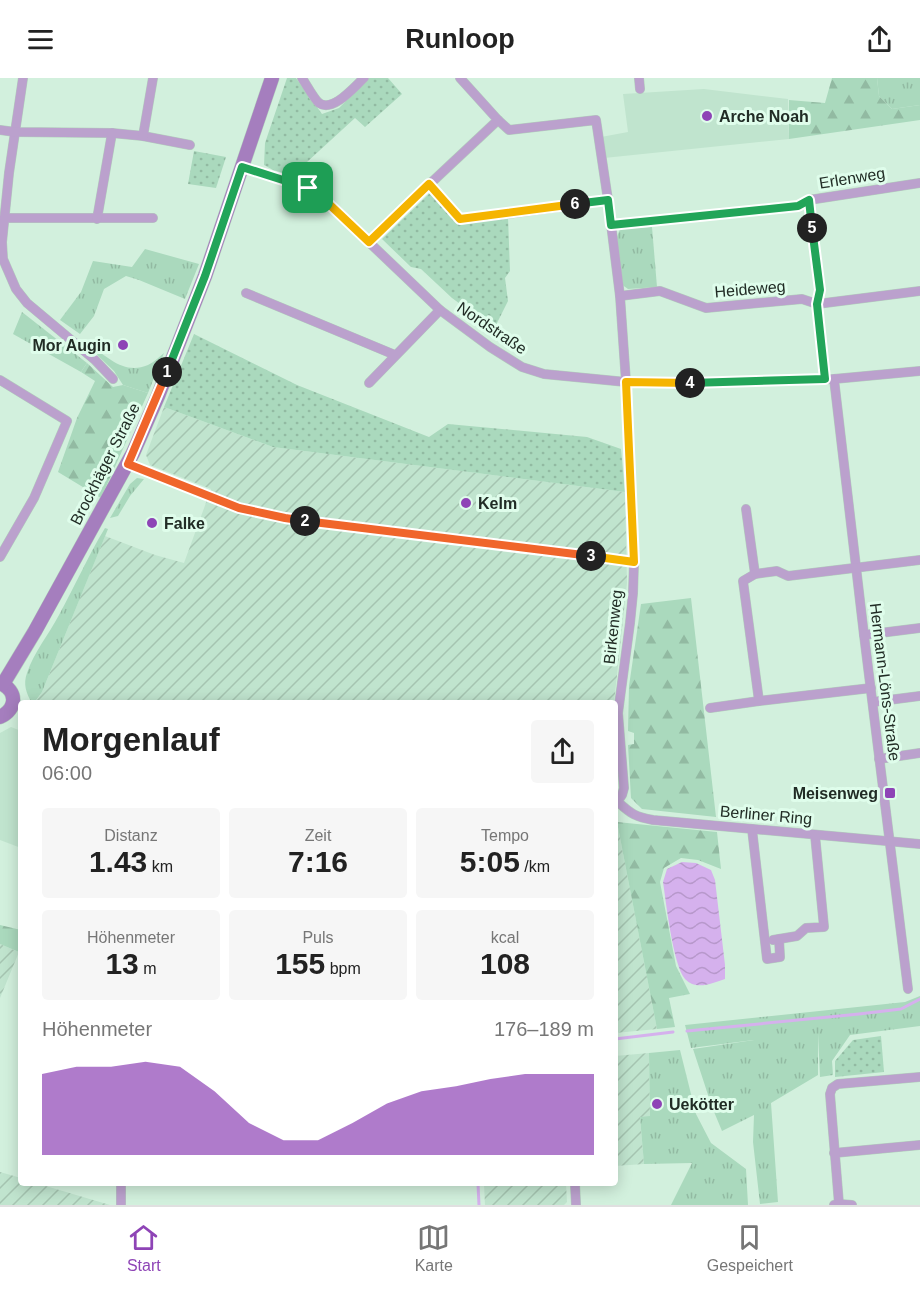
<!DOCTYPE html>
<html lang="de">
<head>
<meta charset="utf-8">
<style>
	body { margin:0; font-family:Helvetica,sans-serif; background:#f6f6f6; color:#222; height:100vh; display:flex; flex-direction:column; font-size:22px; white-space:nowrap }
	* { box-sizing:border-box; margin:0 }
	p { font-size:20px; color:#767676 }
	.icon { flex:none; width:33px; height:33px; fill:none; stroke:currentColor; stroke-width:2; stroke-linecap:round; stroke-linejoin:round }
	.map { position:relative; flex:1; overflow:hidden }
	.drawer { position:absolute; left:18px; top:622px; width:600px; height:486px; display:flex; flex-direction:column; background:#fff; border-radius:6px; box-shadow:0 3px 15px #0003 }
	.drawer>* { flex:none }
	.pin { position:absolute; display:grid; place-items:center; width:51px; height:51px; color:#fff; margin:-26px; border-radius:12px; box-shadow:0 3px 9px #0006 }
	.km { position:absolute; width:30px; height:30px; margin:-15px; border-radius:50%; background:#222; color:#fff; font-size:16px; line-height:30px; text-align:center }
	.round { display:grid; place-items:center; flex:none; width:63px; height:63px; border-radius:6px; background:#f6f6f6 }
	.head { display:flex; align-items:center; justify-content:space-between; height:102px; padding:0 24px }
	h1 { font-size:33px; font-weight:800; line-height:45px }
	.figures { display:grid; grid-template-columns:repeat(3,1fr); gap:9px; height:102px; padding:6px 24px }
	.figures div { display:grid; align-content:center; border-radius:6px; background:#f6f6f6; text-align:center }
	.figures b { font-size:30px; font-weight:800 }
	.figures small { font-size:16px; font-weight:400 }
	.figures p { font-size:16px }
	.chart { height:168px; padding:12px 24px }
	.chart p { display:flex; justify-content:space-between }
	.chart svg { width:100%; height:108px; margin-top:6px; fill:#8e44b6; opacity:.7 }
	header { display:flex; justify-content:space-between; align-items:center; height:78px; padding:0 24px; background:#fff; font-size:27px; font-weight:800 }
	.tabs { display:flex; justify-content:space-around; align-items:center; height:84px; border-top:2px solid #e0e0e0; background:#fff; font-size:16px; color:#767676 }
	.tabs a { display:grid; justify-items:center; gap:3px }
	.tabs .on { color:#8e44b6 }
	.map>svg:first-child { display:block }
	.built { fill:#c0e4ce }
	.industrial { fill:url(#industrial-furrows) }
	.grass { fill:url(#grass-tufts) }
	.forest { fill:url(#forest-firs) }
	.park { fill:url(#park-dots) }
	.water { fill:url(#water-waves) }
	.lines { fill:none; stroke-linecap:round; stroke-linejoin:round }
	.stream { stroke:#d5b1ed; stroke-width:3 }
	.street-casing { stroke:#b2cdbc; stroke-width:10 }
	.secondary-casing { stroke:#b2cdbc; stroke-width:15 }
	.street { stroke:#bba1cd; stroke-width:9 }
	.secondary { stroke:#a57ebe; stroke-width:14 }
	.split-1-casing { stroke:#fff; stroke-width:12 }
	.split-2-casing { stroke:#fff; stroke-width:12 }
	.split-3-casing { stroke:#fff; stroke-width:12 }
	.split-4-casing { stroke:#fff; stroke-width:12 }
	.split-5-casing { stroke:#fff; stroke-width:12 }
	.split-6-casing { stroke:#fff; stroke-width:12 }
	.split-7-casing { stroke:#fff; stroke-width:12 }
	.split-1 { stroke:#22a559; stroke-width:8 }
	.split-2 { stroke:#f0652b; stroke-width:8 }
	.split-3 { stroke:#f0652b; stroke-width:8 }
	.split-4 { stroke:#f5b400; stroke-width:8 }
	.split-5 { stroke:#22a559; stroke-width:8 }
	.split-6 { stroke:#22a559; stroke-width:8 }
	.split-7 { stroke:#f5b400; stroke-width:8 }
	.poi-dot { fill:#8e44b6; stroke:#dffdeb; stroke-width:2 }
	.labels { text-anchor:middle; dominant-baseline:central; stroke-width:6; stroke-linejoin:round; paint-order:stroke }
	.poi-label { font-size:16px; font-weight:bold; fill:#212c25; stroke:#dffdeb; text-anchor:start }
	.street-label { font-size:16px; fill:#212c25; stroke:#dffdeb }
</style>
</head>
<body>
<header><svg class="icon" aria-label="menu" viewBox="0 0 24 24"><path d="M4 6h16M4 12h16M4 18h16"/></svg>Runloop<svg class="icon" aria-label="share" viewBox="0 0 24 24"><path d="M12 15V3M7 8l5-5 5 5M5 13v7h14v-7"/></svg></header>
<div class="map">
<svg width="920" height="1127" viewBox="0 0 920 1127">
	<defs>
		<pattern id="industrial-furrows" width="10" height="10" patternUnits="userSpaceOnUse" patternTransform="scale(1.5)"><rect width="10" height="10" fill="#c0e4ce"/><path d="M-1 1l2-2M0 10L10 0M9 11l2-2" fill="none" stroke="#a5c4b1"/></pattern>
		<pattern id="grass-tufts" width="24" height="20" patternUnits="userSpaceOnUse" patternTransform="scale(1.5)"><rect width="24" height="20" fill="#aad9bd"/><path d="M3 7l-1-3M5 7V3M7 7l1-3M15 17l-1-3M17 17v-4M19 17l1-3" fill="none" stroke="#92baa2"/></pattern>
		<pattern id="forest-firs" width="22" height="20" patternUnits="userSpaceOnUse" patternTransform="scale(1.5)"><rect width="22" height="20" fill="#aad9bd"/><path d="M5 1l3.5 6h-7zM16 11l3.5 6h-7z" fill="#92baa2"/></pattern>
		<pattern id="park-dots" width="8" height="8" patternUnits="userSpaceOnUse" patternTransform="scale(1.5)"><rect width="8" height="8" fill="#aad9bd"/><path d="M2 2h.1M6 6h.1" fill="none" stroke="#92baa2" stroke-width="1.8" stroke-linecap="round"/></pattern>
		<pattern id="water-waves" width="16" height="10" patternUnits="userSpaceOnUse" patternTransform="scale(1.5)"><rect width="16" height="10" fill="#d5b1ed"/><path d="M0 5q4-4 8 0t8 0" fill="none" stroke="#b798cb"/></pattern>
	</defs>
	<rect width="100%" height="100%" fill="#d2f0dd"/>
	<g class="built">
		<path d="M704,11L788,21L789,61L604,80L601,59L628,54L623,16Z"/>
		<path d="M11,649L21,653V770L0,762V655Z"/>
	</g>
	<g class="industrial">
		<path d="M164,329L273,369L625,414L627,505L614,625L34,626L42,614L105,458L155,477L184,485L211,411L150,387L146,377Z"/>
		<path d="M615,744H617L657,951L615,955Z"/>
		<path d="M0,866L19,874L0,920Z"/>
		<path d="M649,975L650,1039H640L644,1086L615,1088V978Z"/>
		<path d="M0,1094L21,1100V1106H39L110,1127H0Z"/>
		<path d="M484,1106H566L567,1124L564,1127H485Z"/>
	</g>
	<g class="grass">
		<path d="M877,0H920V27L892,31L879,18Z"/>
		<path d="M652,149L657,209L628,211L621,206L617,159L620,151Z"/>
		<path d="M145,171L199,186L185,221L139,202L126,198L104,211L94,238L80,256L60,242L81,214L93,183L132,189Z"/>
		<path d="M22,234L87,285L81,294L13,256Z"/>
		<path d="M91,267C108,280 125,297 148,287C154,284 159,279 164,275L148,315L123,307L114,293L91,271Z"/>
		<path d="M137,400L144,401L130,418L118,438L110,440L130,406Z"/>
		<path d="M105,450L108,451L42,614L34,625H32C26,615 23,606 27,595C34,574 49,556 59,537C75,508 88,478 105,450Z"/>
		<path d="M920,918V948L850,957L832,983L833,997L820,999L818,955V997L771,1025L778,1124L760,1126L753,1064L754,1037L722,1053L712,1029L693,971L754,962L691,970L685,947L905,924Z"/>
		<path d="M680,972L696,1036L711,1065L746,1091L748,1127H671L692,1085L644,1086L640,1039L650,1038L649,975Z"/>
	</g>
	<g class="forest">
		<path d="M832,0H877L879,18L892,31L920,27V42L789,61V22L825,25Z"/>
		<path d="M87,285L113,309L123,307L148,315L101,420L58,394L77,340L95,303L81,294Z"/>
		<path d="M691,520L716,739L642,731L631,720L628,667L634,666V655L628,653L629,608L641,526Z"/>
		<path d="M617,744L717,754L721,791L698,782L681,780L664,790L660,804L676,888L690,916L669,920L675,949L657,951Z"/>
		<path d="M0,847L21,852V869L19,874L0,866Z"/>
	</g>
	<g class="park">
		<path d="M287,0H296L322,36L339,30L369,0H388L402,16L365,49L355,40L307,84L304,101L273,92L264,87L265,65Z"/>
		<path d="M194,73L226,79L216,110L188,106Z"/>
		<path d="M430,115L460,147L508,139L510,193L505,200L508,223L494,251L452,220L421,191L411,189L382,161Z"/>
		<path d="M194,256L297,307L429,359L448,346L587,359L621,371L625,414L273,369L164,329Z"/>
		<path d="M881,958L884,994L835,999V983L853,962Z"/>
	</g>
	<path class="water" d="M682,784L696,785L711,792L715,802L725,887V901C713,905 696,913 685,901C673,887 666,824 663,804L667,791Z"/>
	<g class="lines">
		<g class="stream">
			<path d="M687,953L859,936L901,931L920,921"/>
			<path d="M615,961L673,954"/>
			<path d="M478,1106L479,1127"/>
		</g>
		<g class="street-casing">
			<g id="street">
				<path d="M23,0L9,95L2,164L3,181L16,211L27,225L95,282L113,301"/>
				<path d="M302,0C306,6 314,21 319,25C333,35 355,8 364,0"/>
				<path d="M460,0L498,42L509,52L596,42L608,122L620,218L626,304L634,484L633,515L630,545L618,635L624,710L622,717L615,727"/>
				<path d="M639,0L640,11"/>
				<path d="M0,52L15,54L112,55L143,58L190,67"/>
				<path d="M143,58L153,0"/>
				<path d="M242,89L308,110L330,127L440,232L490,269L522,289L544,296L626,304L696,305L834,301L920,293"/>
				<path d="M429,106L460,141L507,136L608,122"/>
				<path d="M809,122L820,212L817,226L825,301"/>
				<path d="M5,140H153"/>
				<path d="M97,141L112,55"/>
				<path d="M611,147L798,128L809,122L920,105"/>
				<path d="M368,164L498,42"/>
				<path d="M246,215L395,277"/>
				<path d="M620,218L660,213L706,230L802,221L817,226L920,213"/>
				<path d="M834,301L864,557L908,911"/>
				<path d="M0,302L67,343L34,420L0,479"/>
				<path d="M369,305L440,232"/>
				<path d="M128,386L239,430L285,440L634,484"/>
				<path d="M746,431L755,496"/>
				<path d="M864,557L920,550"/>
				<path d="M759,623L743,503L755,496L777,493L788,498L920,482"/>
				<path d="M873,624L920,618"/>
				<path d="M710,630L759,623L871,610"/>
				<path d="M879,681L920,675"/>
				<path d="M618,724C631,736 636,739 653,742L920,766"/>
				<path d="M752,751L767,881L780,879L779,861"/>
				<path d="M773,862L797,858L806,850L824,849L815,757"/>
				<path d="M834,1075L920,1067"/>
				<path d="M575,1106L576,1127"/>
				<path d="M839,1126L830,1016L832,1010L838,1006L920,999"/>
				<path d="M121,1127V1106"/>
				<path d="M834,1127L839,1126L852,1127"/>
			</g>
		</g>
		<g class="secondary-casing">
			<g id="secondary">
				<path d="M0,605C18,613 17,631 0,639"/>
				<path d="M3,606L35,553L133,375L158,318L205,198L272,0"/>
			</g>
		</g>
		<use href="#street" class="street"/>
		<use href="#secondary" class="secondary"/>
	</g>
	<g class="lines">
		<g class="split-1-casing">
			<path id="split-1" d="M167,294L205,198L242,89L308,110"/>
		</g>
		<g class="split-2-casing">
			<path id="split-2" d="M167,294L128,386L239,430L285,440L305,443"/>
		</g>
		<g class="split-3-casing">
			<path id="split-3" d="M305,443L591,478"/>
		</g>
		<g class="split-4-casing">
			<path id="split-4" d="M591,478L634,484L626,304L690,305"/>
		</g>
		<g class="split-5-casing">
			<path id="split-5" d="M690,305L825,301L817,226L820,212L812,150"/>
		</g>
		<g class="split-6-casing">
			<path id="split-6" d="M575,126L608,122L611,147L798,128L809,122L812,150"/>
		</g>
		<g class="split-7-casing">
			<path id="split-7" d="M308,110L330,127L369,164L429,106L460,141L575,126"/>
		</g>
		<use href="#split-1" class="split-1"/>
		<use href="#split-2" class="split-2"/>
		<use href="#split-3" class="split-3"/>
		<use href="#split-4" class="split-4"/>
		<use href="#split-5" class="split-5"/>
		<use href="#split-6" class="split-6"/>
		<use href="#split-7" class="split-7"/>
	</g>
	<g class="poi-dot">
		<circle cx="707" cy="38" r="6"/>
		<circle cx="123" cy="267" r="6"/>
		<circle cx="466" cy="425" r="6"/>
		<circle cx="152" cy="445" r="6"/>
		<rect x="884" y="709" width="12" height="12" rx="3"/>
		<circle cx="657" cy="1026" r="6"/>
	</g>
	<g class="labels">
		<g class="poi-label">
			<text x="719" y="38">Arche Noah</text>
			<text x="111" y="267" text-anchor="end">Mor Augin</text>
			<text x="478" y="425">Kelm</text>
			<text x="164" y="445">Falke</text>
			<text x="878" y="715" text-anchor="end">Meisenweg</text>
			<text x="669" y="1026">Uekötter</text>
		</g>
		<g class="street-label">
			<text transform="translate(852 100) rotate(-9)">Erlenweg</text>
			<text transform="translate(750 211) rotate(-5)">Heideweg</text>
			<text transform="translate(492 250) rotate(34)">Nordstraße</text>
			<text transform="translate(105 386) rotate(-63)">Brockhäger Straße</text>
			<text transform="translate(613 549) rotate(-84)">Birkenweg</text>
			<text transform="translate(885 604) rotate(83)">Hermann-Löns-Straße</text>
			<text transform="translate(766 737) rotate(5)">Berliner Ring</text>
		</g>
	</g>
</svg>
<div class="pin" style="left:308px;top:110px;background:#1e9e55"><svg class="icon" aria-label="arrive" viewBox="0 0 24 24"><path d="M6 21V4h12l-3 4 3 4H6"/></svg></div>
<b class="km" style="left:167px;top:294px">1</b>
<b class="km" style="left:305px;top:443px">2</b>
<b class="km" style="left:591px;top:478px">3</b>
<b class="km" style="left:690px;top:305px">4</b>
<b class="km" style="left:812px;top:150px">5</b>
<b class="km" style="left:575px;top:126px">6</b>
<section class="drawer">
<div class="head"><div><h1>Morgenlauf</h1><p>06:00</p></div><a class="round"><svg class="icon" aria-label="share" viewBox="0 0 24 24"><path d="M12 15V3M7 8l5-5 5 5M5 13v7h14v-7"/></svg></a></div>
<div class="figures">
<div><p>Distanz</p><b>1.43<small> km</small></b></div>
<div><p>Zeit</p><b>7:16</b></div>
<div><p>Tempo</p><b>5:05<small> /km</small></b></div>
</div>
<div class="figures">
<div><p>Höhenmeter</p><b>13<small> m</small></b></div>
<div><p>Puls</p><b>155<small> bpm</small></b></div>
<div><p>kcal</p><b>108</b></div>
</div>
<div class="chart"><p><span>Höhenmeter</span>176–189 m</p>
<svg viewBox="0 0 160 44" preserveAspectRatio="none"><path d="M0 44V11L10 8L20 8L30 6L40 8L50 18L60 31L70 38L80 38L90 31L100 23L110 18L120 16L130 13L140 11L150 11L160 11V44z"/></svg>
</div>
</section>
</div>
<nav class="tabs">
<a class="on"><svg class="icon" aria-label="home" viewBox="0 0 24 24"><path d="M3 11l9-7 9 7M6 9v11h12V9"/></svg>Start</a>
<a><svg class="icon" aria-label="map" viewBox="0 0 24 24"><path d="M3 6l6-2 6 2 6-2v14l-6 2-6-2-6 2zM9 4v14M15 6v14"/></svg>Karte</a>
<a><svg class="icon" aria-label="saved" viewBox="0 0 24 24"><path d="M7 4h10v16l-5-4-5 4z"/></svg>Gespeichert</a>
</nav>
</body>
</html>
